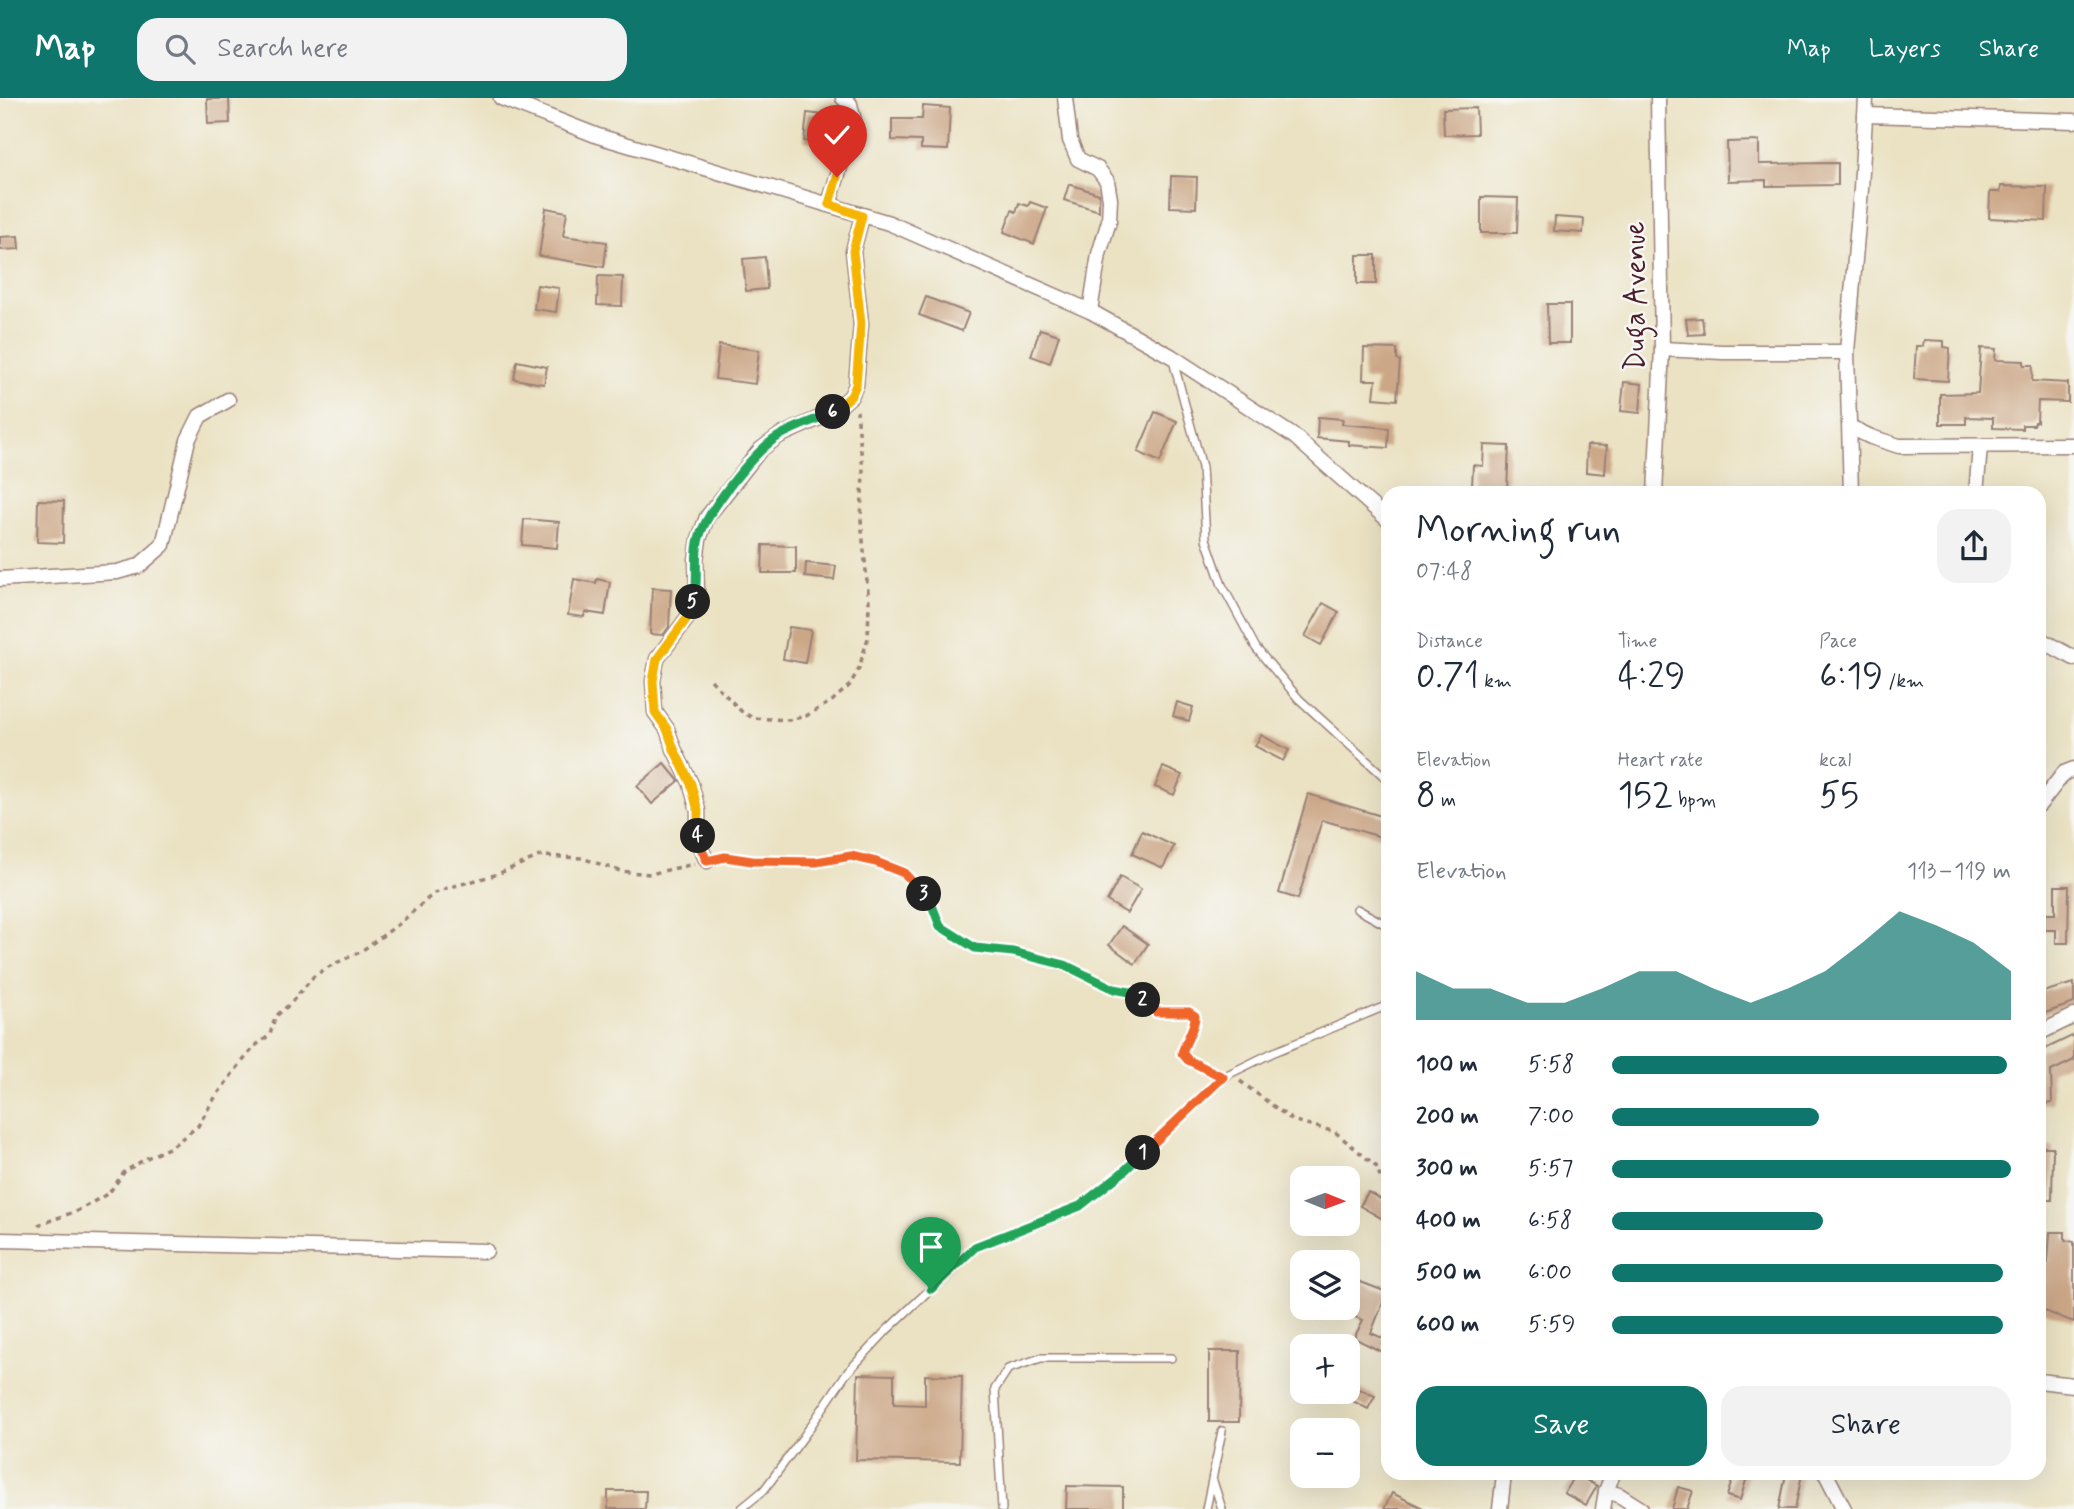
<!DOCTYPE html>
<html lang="en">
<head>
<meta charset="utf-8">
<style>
	body { margin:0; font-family:Mynerve,sans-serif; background:#f2f2f3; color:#1f2937; height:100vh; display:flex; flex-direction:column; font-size:26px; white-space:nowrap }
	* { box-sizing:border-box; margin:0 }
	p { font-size:23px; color:#747a83 }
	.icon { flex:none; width:38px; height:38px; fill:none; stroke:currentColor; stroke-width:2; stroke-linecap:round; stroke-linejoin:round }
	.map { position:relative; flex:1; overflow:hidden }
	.side { position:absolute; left:1381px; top:388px; width:665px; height:994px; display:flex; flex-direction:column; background:#fff; border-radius:21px; box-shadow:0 7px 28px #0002 }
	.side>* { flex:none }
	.needle { width:46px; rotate:91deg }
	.buttons { position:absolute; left:1290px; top:1068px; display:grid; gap:14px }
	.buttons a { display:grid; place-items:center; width:70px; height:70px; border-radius:14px; background:#fff; box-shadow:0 7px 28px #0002; font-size:35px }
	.pin { position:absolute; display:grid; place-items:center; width:60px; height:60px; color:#fff; margin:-72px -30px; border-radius:50% 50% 50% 0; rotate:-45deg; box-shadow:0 0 7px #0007 }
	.pin .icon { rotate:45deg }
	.km { position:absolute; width:35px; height:35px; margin:-18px; border-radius:50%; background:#222; color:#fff; font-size:19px; line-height:35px; text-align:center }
	.round { display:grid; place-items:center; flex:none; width:74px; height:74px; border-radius:21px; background:#f2f2f3 }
	.headline { display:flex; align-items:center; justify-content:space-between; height:119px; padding:0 35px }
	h1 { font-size:38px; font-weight:600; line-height:52px }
	.metrics { display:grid; grid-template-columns:repeat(3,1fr); gap:10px; height:119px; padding:7px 35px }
	.metrics div { display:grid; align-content:center }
	.metrics b { font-size:35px; font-weight:600 }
	.metrics small { font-size:19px; font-weight:400 }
	.metrics p { font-size:19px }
	.chart { height:196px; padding:14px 35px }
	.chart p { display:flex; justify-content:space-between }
	.chart svg { width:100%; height:126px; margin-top:7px; fill:#0f766e; opacity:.7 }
	.action { display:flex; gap:14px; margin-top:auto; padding:14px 35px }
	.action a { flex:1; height:80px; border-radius:21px; background:#0f766e; color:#fff; font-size:28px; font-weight:600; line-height:80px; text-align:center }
	.action a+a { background:#f2f2f3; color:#1f2937 }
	ul { padding:0 35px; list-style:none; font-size:23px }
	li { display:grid; grid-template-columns:112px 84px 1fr; align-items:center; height:52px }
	li i { height:18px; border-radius:9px; background:#0f766e }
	header { display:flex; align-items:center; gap:42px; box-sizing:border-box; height:98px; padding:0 35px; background:#0f766e; color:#fff }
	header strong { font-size:33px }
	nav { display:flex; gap:38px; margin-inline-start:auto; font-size:24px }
	.search { width:490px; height:63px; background:#f2f2f3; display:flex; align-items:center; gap:18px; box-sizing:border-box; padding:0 24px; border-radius:21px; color:#747a83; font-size:26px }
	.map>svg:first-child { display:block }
	.building { fill:#cca787 }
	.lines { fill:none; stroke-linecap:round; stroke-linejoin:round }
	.lane-casing { stroke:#9a8077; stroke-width:10 }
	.street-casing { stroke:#9a8077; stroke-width:17 }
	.path { stroke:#9a8077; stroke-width:3.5; stroke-dasharray:5 5; stroke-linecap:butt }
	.lane { stroke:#fff; stroke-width:7 }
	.street { stroke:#fff; stroke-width:14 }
	.split-1-casing { stroke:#fff; stroke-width:14 }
	.split-2-casing { stroke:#fff; stroke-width:14 }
	.split-3-casing { stroke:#fff; stroke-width:14 }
	.split-4-casing { stroke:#fff; stroke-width:14 }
	.split-5-casing { stroke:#fff; stroke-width:14 }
	.split-6-casing { stroke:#fff; stroke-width:14 }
	.split-7-casing { stroke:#fff; stroke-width:14 }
	.split-1 { stroke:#22a559; stroke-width:9 }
	.split-2 { stroke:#f0652b; stroke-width:9 }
	.split-3 { stroke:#22a559; stroke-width:9 }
	.split-4 { stroke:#f0652b; stroke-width:9 }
	.split-5 { stroke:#f5b400; stroke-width:9 }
	.split-6 { stroke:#22a559; stroke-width:9 }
	.split-7 { stroke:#f5b400; stroke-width:9 }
	.labels { text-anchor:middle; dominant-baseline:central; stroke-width:5; stroke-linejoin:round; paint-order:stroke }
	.street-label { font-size:28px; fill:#4a1f2b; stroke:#f6f6f2 }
</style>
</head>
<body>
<header>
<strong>Map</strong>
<div class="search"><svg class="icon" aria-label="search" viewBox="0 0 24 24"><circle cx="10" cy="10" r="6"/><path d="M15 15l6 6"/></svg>Search here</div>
<nav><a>Map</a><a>Layers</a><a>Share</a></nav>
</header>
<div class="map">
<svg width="2074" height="1411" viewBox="0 0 2074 1411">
	<rect width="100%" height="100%" fill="#f6f6f2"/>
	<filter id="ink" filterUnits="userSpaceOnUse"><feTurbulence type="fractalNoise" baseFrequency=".0143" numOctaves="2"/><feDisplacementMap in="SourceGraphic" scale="14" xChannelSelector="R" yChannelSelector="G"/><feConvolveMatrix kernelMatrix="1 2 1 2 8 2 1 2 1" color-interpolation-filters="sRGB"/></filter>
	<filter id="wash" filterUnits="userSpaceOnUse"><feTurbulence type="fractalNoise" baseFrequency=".00686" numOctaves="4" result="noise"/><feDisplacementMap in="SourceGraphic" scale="28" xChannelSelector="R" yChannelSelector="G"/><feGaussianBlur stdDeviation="1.57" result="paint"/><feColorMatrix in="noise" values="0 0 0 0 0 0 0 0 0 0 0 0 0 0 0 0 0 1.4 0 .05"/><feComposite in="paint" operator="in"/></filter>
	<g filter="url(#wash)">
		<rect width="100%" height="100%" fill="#ebe2c3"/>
		<g id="blocks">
			<g class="building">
				<path d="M207,1H229L230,25L208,26Z"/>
				<path d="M923,8L950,10L948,52L921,51V43L892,42V21H922Z"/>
				<path d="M1476,10L1477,36L1444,37L1443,11Z"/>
				<path d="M807,15L843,19L837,46L804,43Z"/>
				<path d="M1759,43V66L1838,65V87L1766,88V82L1728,83L1727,44Z"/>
				<path d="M1171,78L1197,79L1196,110L1170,109Z"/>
				<path d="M1069,86L1099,96V113L1064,102Z"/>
				<path d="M2001,88L2047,89L2046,123L1989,120L1990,94H2000Z"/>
				<path d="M1481,99L1518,100L1517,135H1481Z"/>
				<path d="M1030,104L1047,110L1034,146L1004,134L1012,112L1016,114L1019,105L1028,108Z"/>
				<path d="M546,110L567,114L563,138L607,144L604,169L539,158Z"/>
				<path d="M1555,119L1584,121L1583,135L1554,133Z"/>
				<path d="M18,138L19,151L0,152V139Z"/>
				<rect x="1357" y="157" width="19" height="29"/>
				<path d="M765,159L767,191L746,193L743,161Z"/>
				<path d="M598,178L623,179L622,208L597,207Z"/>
				<path d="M537,187L559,190L556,214L534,211Z"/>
				<path d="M926,199L969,215L962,233L919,217Z"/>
				<path d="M1547,206H1570V245H1548Z"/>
				<path d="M1702,220L1704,236L1688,237L1686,221Z"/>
				<path d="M1040,231L1059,237L1050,265L1031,258Z"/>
				<path d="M1924,242L1944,243V249L1950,250L1948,283L1914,281L1916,248H1923Z"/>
				<path d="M719,247L759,252L755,286L715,281Z"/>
				<path d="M1364,250L1397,251V262L1400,263L1397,302L1374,300L1376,282H1363Z"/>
				<path d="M1981,250L1996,251L1995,262L2024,263V267H2033L2032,283L2068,285V304L2038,303L2037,324H2035L2034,327H2022V331L1993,330V320L1966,319V326H1940V296L1978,295Z"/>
				<path d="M517,263L547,269L544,286L514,281Z"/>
				<path d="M1624,284L1642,286L1640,315L1621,313Z"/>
				<path d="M1155,314L1177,323L1160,364L1138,354Z"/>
				<path d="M1318,319L1343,321L1342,326L1389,330L1388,350L1349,347V343L1317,340Z"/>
				<path d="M1484,347L1509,348L1507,391L1472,389L1473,367L1483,368Z"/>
				<path d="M1587,347L1607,348L1605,376L1586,374Z"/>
				<path d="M38,402L64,403L63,445L37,444Z"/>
				<path d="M524,421L559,424L557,450L522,447Z"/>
				<path d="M763,447L796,448V475H762Z"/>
				<path d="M806,465L836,468L834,482L805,479Z"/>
				<path d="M574,481L596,485L597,481L610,484L605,517L585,514L584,519L568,517Z"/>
				<path d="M652,490L671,491L669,529L663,537L650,536Z"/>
				<path d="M1323,505L1339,514L1321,547L1305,538Z"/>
				<path d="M789,529L811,532L805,565L783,561Z"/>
				<path d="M1177,604L1193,609L1189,623L1173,618Z"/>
				<path d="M1261,637L1289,652L1283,663L1255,648Z"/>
				<path d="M664,665L679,683L652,706L637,688Z"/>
				<path d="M1163,669L1182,677L1174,697L1155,689Z"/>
				<path d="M1308,696L1388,720V741L1322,722L1298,801L1279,795Z"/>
				<path d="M1142,733L1174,748L1163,770L1132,756Z"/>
				<path d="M1120,779L1141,791L1127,815L1107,803Z"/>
				<path d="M2055,788H2069L2068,845H2056V832H2039V816H2055Z"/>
				<path d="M1122,828L1148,846L1135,866L1109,847Z"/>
				<path d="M2074,885V905L2039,917V895Z"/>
				<path d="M2074,937V962L2051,973L2052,1005L2039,1006V952L2045,951Z"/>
				<path d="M2039,1049H2053L2052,1102H2039Z"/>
				<path d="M1368,1094L1388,1105V1124L1360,1108Z"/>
				<path d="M2050,1134H2065V1142L2074,1144V1224L2039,1211V1160L2048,1165Z"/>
				<path d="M1358,1183L1387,1194L1371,1235L1387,1242L1382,1254L1354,1240L1363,1222L1345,1215Z"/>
				<path d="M1209,1253H1240L1239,1324H1209Z"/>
				<path d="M858,1276L894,1277V1306L925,1307V1277L962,1278L960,1364L856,1362Z"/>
				<path d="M1357,1290L1375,1298L1368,1311L1351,1302Z"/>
				<path d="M1575,1376L1597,1388L1586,1407L1564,1395Z"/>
				<path d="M1734,1376H1748L1740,1402L1727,1398Z"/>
				<path d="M1786,1376H1802L1795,1411H1779Z"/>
				<path d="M1067,1388L1123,1389V1411H1066Z"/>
				<path d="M1678,1389L1693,1393L1687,1411H1672Z"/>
				<path d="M608,1393H646L645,1411H608Z"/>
				<path d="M1392,1395L1425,1411H1384Z"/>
			</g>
		</g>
	</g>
	<g filter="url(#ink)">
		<use href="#blocks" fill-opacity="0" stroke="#9a8077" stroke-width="2"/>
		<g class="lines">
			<g class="lane-casing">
				<g id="lane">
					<path d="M1172,259L1202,369L1206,441L1222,487L1256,550L1299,601L1388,682"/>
					<path d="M1357,811L1388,828"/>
					<path d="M1213,1383L1222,1411"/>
					<path d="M741,1411L764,1392L804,1338L846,1276L887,1232L975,1149L1080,1108L1123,1075L1223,979L1272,955L1388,907"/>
					<path d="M1002,1411L995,1291L1008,1271L1041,1260H1171"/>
					<path d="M1206,1411L1222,1333"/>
				</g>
			</g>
			<g class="street-casing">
				<g id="street">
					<path d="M501,0L598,38L889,125L1090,213L1171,258L1295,339L1388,422"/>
					<path d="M1065,0L1070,42L1078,61L1098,71L1107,83L1110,101L1109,123L1099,156L1090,213"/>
					<path d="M1865,17L2074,23"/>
					<path d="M829,106L854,23L850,6L843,0"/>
					<path d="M1662,251L1722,254H1847"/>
					<path d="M1850,329L1871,339L1899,348L2074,347"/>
					<path d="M1655,396L1662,251L1658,0"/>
					<path d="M1851,396L1847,254L1861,91L1866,0"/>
					<path d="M1976,396L1980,349"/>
					<path d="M0,481L117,474L139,468L163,447L188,342L200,318L228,302"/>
					<path d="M2039,541L2074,560"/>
					<path d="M2039,707L2064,675L2074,671"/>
					<path d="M707,763L698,744V713L691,686L674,651L667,631L655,614L653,583L657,561L688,519L697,492L696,462L699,441L707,419L760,352L779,338L833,314L851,298L856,287L861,226L853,153L862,118"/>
					<path d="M2039,935L2074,918"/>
					<path d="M0,1142L486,1153"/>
					<path d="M2039,1283L2074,1287"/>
					<path d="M1826,1376L1844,1411"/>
					<path d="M1606,1393L1619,1397L1641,1411"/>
					<path d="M1500,1411L1504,1376"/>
					<path d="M1603,1411L1606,1393L1613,1376"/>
				</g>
			</g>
			<g class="path">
				<path d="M711,582L741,613L753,620L789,622L806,618L832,603L850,587L859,570L868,540L869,504L861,422L863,373L857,313"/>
				<path d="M722,760L752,763L816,764L851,758L876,764L904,775L930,802L940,828L974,850L1013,854L1065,867L1114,891L1130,894L1145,903L1156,914H1189L1195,918C1196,928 1185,943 1182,955L1188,962L1213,974"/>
				<path d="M1240,983L1292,1022L1335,1034L1376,1068L1388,1097"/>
				<path d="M38,1127L77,1113L109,1095L125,1073L149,1059L171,1049L198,1028L212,1004L233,975L255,948L270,937L275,919L290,906L314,878L332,867L360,854L399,826L433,796L447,790L495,777L540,758L582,760L620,773L650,776L694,766"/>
			</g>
			<use href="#lane" class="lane"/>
			<use href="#street" class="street"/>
		</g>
	</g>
	<g class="lines" filter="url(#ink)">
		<g class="split-1-casing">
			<path id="split-1" d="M931,1191L975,1149L1080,1108L1123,1074L1143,1055"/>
		</g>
		<g class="split-2-casing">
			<path id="split-2" d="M1143,902L1156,914H1189L1195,918C1196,928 1185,944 1182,955L1188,962L1223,979L1143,1055"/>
		</g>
		<g class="split-3-casing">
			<path id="split-3" d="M924,796L930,802L940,828L975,850L1013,854L1065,867L1114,891L1130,894L1143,902"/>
		</g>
		<g class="split-4-casing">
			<path id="split-4" d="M698,738V744L707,763L725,759L752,763L816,764L851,758L876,764L904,775L924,796"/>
		</g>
		<g class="split-5-casing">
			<path id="split-5" d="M693,504L688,519L657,561L653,583L655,614L667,631L674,651L691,686L698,713V738"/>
		</g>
		<g class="split-6-casing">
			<path id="split-6" d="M693,504C700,483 693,461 699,440C707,413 754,353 779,338C796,328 816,322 833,314"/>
		</g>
		<g class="split-7-casing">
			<path id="split-7" d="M833,314L851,298L856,287L861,226L853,153L862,118L829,106L837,79"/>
		</g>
		<use href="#split-1" class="split-1"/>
		<use href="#split-2" class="split-2"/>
		<use href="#split-3" class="split-3"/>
		<use href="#split-4" class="split-4"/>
		<use href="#split-5" class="split-5"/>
		<use href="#split-6" class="split-6"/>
		<use href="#split-7" class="split-7"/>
	</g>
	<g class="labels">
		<g class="street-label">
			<text transform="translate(1636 198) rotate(-90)">Duga Avenue</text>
		</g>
	</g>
</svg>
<div class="buttons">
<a><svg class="needle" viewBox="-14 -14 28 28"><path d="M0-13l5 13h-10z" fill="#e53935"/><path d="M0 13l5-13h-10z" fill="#747a83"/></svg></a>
<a><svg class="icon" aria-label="layers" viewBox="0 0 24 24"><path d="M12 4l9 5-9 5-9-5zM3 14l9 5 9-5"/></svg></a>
<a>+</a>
<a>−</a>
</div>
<div class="pin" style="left:931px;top:1191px;background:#1e9e55"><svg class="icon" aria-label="arrive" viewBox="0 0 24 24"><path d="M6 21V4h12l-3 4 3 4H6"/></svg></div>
<div class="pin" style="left:837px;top:79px;background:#d93025"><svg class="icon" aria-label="check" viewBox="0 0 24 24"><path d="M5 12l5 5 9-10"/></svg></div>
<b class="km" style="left:1143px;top:1055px">1</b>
<b class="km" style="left:1143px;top:902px">2</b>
<b class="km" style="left:924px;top:796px">3</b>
<b class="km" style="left:698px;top:738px">4</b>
<b class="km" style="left:693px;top:504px">5</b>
<b class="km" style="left:833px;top:314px">6</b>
<section class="side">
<div class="headline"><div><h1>Morning run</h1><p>07:48</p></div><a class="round"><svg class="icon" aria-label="share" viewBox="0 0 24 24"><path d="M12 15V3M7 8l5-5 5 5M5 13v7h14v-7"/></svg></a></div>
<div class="metrics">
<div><p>Distance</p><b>0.71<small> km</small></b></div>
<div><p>Time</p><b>4:29</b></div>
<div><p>Pace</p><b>6:19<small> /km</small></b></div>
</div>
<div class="metrics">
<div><p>Elevation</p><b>8<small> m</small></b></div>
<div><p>Heart rate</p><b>152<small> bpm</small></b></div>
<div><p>kcal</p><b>55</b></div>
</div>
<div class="chart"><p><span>Elevation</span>113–119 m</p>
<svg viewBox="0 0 160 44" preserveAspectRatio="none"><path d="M0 44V27L10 33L20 33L30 38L40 38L50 33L60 27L70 27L80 33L90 38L100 33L110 27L120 17L130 6L140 11L150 17L160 27V44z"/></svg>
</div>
<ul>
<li><b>100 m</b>5:58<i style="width:99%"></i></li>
<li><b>200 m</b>7:00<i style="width:52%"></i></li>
<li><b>300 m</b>5:57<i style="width:100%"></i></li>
<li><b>400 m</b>6:58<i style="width:53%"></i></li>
<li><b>500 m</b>6:00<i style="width:98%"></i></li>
<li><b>600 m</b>5:59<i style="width:98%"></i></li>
</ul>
<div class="action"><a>Save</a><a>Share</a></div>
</section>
</div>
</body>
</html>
